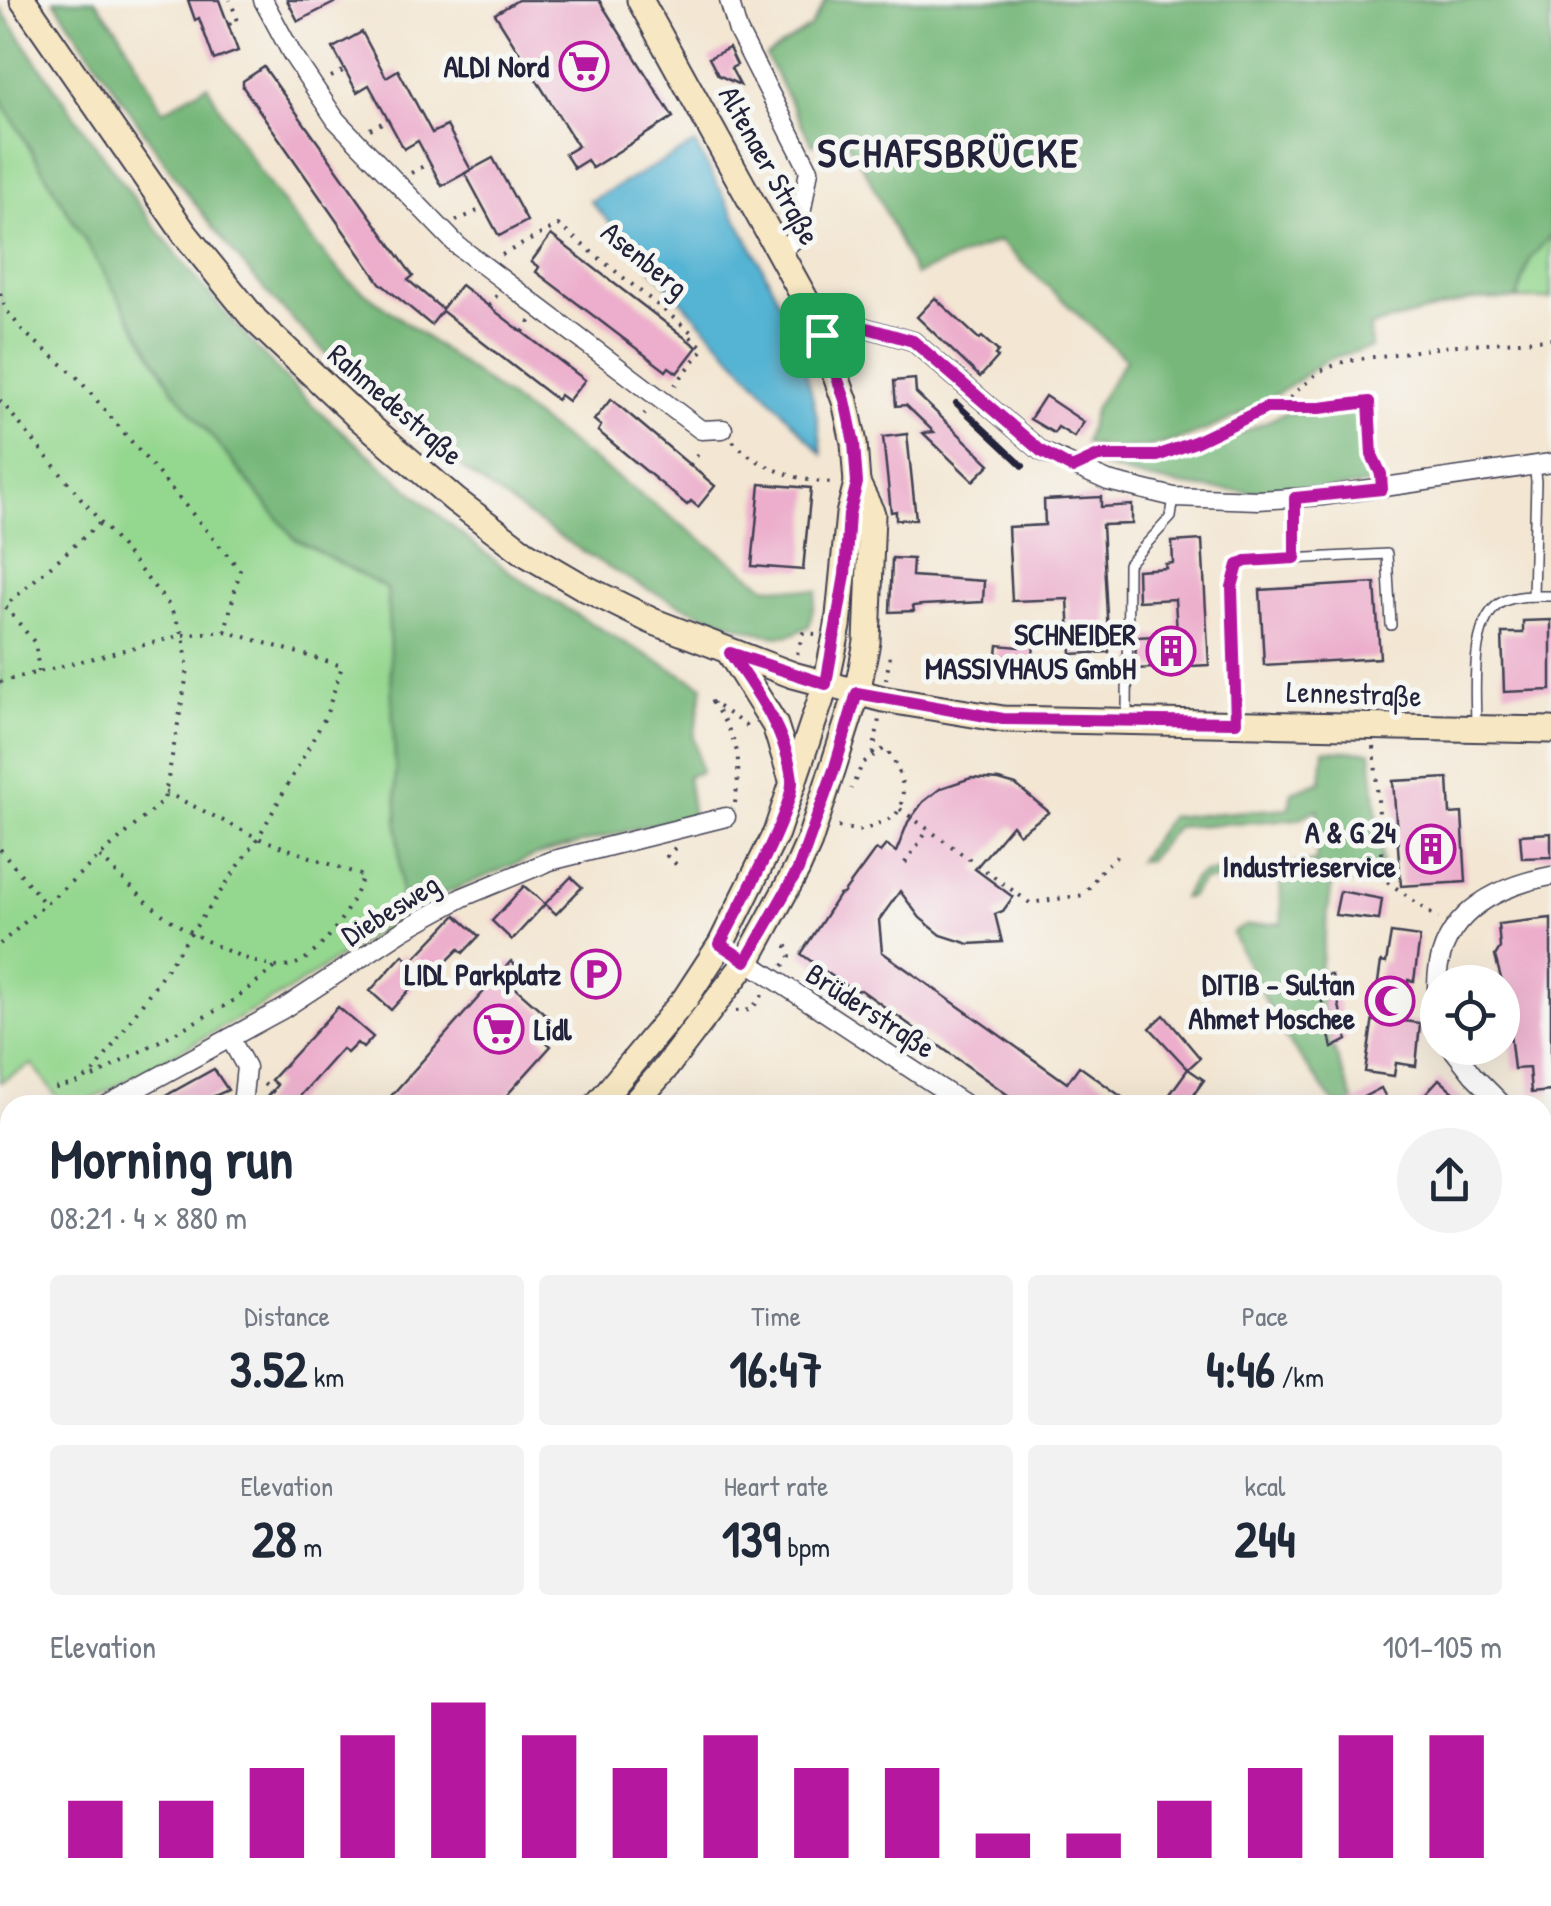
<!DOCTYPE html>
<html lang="en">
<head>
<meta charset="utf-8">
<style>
	body { margin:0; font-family:"Patrick Hand",sans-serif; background:#f2f2f3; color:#1f2937; height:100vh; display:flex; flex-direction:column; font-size:38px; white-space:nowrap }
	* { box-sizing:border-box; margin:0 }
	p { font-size:32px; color:#747a83 }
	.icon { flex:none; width:55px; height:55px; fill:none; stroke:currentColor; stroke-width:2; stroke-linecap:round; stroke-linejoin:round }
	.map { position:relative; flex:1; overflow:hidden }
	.details { position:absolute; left:0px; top:1095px; width:1552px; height:812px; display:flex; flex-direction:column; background:#fff; border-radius:30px 30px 0 0; box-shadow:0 10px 40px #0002 }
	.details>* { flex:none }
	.tools { position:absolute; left:1420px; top:965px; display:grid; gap:20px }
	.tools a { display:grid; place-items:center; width:100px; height:100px; border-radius:50%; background:#fff; box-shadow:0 10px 40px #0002; font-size:50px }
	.pin { position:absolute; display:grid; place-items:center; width:85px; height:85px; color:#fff; margin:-42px; border-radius:20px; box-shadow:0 5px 15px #0006 }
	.round { display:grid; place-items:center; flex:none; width:105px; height:105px; border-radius:52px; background:#f2f2f3 }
	.summary { display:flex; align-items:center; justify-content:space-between; height:170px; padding:0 50px }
	h1 { font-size:55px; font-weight:700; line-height:75px }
	.stats { display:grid; grid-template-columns:repeat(3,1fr); gap:15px; height:170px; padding:10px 50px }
	.stats div { display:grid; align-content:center; border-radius:10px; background:#f2f2f3; text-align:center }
	.stats b { font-size:50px; font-weight:700 }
	.stats small { font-size:28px; font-weight:400 }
	.stats p { font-size:28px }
	.chart { height:280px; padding:20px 50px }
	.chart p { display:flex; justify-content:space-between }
	.chart svg { width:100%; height:180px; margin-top:10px; stroke:#b5179e; stroke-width:6 }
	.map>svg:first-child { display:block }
	.green { fill:#94d78f; stroke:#5b7c65; stroke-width:2.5 }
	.forest { fill:#77b87a; stroke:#4c6d5a; stroke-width:2.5 }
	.water { fill:#55b4d3; stroke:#3c6b87; stroke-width:2.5 }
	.building { fill:#ecaecc }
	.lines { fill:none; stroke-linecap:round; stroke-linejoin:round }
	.lane-casing { stroke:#413f52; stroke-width:12 }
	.street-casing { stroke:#413f52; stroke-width:21 }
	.secondary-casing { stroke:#413f52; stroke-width:29 }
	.path { stroke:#413f52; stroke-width:4; stroke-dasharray:2.5 8; stroke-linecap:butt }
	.lane { stroke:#fff; stroke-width:9 }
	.street { stroke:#fff; stroke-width:18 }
	.secondary { stroke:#f7e8c3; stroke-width:25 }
	.rail { stroke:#22223b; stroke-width:6 }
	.route-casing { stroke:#fff; stroke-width:20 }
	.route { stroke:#b5179e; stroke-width:12 }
	.labels { text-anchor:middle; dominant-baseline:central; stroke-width:10; stroke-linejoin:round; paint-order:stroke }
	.poi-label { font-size:30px; font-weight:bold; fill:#22223b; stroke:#f6f6f2; text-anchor:end }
	.street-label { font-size:30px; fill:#22223b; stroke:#f6f6f2 }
	.district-label { font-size:40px; font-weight:bold; letter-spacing:2.5px; fill:#22223b; stroke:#f6f6f2 }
</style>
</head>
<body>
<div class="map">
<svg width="1551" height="1906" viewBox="0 0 1551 1906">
	<rect width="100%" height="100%" fill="#f6f6f2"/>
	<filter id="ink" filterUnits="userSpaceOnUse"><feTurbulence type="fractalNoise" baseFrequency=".01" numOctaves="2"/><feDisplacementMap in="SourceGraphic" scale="20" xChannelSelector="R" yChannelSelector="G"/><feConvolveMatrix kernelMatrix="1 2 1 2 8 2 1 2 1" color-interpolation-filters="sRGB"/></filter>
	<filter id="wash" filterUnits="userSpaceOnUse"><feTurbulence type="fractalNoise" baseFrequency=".0048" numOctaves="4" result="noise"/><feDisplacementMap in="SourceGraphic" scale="40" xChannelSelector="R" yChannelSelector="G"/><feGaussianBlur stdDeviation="2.25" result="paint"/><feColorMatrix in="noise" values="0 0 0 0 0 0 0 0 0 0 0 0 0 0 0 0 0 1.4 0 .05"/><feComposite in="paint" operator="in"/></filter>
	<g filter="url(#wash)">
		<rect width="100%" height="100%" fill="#f3e6d2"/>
		<g class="green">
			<path d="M0,98L173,389L294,538L387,589L402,915L290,990L82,1105H63L32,1064L0,1082Z"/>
			<path d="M1551,235V299H1517L1530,259Z"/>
			<path d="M655,1898H902L907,1906H655Z"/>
		</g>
		<g class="forest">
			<path d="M54,0H95L121,34L163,111L207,85C242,151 297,228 349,281L765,586L817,591L809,626C803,629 795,634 789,635C770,639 746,628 729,623C656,600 592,559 529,516C436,453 350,383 274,300C190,209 125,101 54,0Z"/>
			<path d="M826,0H1550L1551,235L1530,259L1517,299L1472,300L1370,326L1371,348C1357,352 1339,354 1326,361C1313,368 1301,379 1288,387C1235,421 1148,465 1085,443L1095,407L1126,359L999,241L915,275L869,177L843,135L812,144L766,56L810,27Z"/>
			<path d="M0,8C93,143 186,282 304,397C328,420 353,441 378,462C422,501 466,540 513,574C573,615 639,651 703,686L694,737L701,772L687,776L693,817L646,826L537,855L418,905L402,915L387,589L294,538L173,389L0,98Z"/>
			<path d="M1361,410L1368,437L1372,483C1296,500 1174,493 1101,465L1162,458L1220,443L1283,414Z"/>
			<path d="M1324,750L1371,752L1384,879L1332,883L1318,984L1333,1047L1355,1105H1336L1281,1032L1232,933L1245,926L1282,923L1280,876L1202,881L1190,897L1183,898L1193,879L1204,873L1316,862L1318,809L1298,819L1176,827L1147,861L1138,862L1169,817L1289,808L1292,792L1321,781Z"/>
			<path d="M10,1708V1898H141L140,1906H0V1713Z"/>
			<path d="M561,1898H655V1906H563Z"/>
		</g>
		<path class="water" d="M695,144C749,243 812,339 822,454L590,201Z"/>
		<g id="blocks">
			<g class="building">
				<path d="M188,0H219L238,51L214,60L199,18L195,20Z"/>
				<path d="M287,0H340L298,21Z"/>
				<path d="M518,0H599L673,117L592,168L587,160L574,168L565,154L578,146L495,14Z"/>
				<path d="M362,32L386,77L398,70L432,133L447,126L471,170L442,186L418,141L404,149L369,85L357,92L333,48Z"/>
				<path d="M729,48L737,65L731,68L740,85L718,75L709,58Z"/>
				<path d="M264,67L413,276L408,280L442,309L461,285L585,380L568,401L560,395L557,400L442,311L431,325L380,283L243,87V81Z"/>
				<path d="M493,158L527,221L499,236L465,173Z"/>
				<path d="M551,235L697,347L677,373L669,367L666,371L536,272L539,267L531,262Z"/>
				<path d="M935,298L979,339L982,337L998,351L995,355L998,357L980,377L917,317Z"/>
				<path d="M915,379L916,393L990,464L973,481L923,433L934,432L906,405L896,406L894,381Z"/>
				<path d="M1045,396L1084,422L1074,437L1058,427L1054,433L1030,419Z"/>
				<path d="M611,399L715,486L698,507L691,501L687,505L598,431L601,426L594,420Z"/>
				<path d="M907,434L916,519L896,520V511L891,512L883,437Z"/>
				<path d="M760,484L811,488L803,570L752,566Z"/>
				<path d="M1101,497V507L1132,505V524L1102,525L1109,652L1071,654L1068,599L1012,601L1008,527L1045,525L1044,500Z"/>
				<path d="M1202,540L1209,665L1135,669L1136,637L1177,635L1175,599L1138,601L1137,570L1166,568L1165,564L1173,563L1172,542Z"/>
				<path d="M892,558L913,559L912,576L984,581L983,602L922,605L913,606L914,611L890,612Z"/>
				<path d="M1375,583L1380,658L1264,665L1260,590Z"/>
				<path d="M1551,620V690L1504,692L1502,633H1523V621Z"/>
				<path d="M1021,630L1035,631L1032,668L996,663L998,645L1019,647Z"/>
				<path d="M971,778L999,780L1016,785L1049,812L1019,834L1012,825L975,869L1013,897L1003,911L995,914L1002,942L969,944L941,935L920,918L900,891L879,920L882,952L1067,1083L1079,1066L1133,1105H1022L861,990L853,991L801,954L839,895L843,894L876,849L880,852L886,845L896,852L908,822L923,802L941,788Z"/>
				<path d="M1448,778L1450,814L1462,813L1466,882L1401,886L1393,781Z"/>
				<path d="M1551,833V857L1522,858L1520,835Z"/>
				<path d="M571,877L582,887L556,914L545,904Z"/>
				<path d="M524,886L545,904L512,940L492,921Z"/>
				<path d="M1340,891L1382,899L1379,920L1335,915Z"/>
				<path d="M456,915L479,936L463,953L459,949L429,979L424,974L391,1010L370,991L403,955L411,962Z"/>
				<path d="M1551,918V1091L1531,1093L1529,1068L1514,1069L1510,1034H1507L1502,982L1495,956L1500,948L1498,924Z"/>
				<path d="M1391,933L1420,937L1414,981L1408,980L1403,1021L1420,1023L1416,1066L1396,1063L1394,1076L1365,1072L1381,962L1386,963Z"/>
				<path d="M511,961L522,972L511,984L553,1021L540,1036L551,1046L498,1105H383Z"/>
				<path d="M1319,975H1332L1347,1040L1332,1048L1318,984Z"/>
				<path d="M338,1007L373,1037L363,1048L357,1043L347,1053L342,1049L292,1105H260L277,1085L271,1080Z"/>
				<path d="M1164,1015L1200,1058L1188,1069L1150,1028Z"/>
				<path d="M214,1069L228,1090L195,1105H149Z"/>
				<path d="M1188,1069L1204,1080L1186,1105H1162Z"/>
				<path d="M1439,1079L1468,1105H1415Z"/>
				<path d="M1381,1088L1390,1105H1348Z"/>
			</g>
		</g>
	</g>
	<g filter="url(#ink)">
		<use href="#blocks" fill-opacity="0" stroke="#413f52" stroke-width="2.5"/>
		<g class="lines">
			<g class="lane-casing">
				<g id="lane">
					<path d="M1295,497V558"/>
					<path d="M1533,596L1536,481L1534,466"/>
					<path d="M1127,718L1128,564L1171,517L1174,497"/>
					<path d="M1236,719L1231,587L1237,565L1247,561L1387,554L1391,625"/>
					<path d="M1476,726C1476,693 1468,618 1504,601C1519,595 1535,596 1551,596"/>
				</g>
			</g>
			<g class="street-casing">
				<g id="street">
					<path d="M263,0L292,54L336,120L458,246L701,430L723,429"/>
					<path d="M729,0L738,31L809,170L797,237L781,251"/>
					<path d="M822,335L846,322L913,341L1041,451L1108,481L1174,497L1258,500L1322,496L1551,463"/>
					<path d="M747,961L966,1105"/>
					<path d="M1438,1003C1429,925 1483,889 1551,876"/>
					<path d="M230,1038L246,1067L242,1105"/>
					<path d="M1452,1048L1473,1075L1503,1105"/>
					<path d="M107,1105L283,1009L405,929L463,897L550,861L726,817"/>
					<path d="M1542,1152L1551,1166"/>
					<path d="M0,1163L10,1157"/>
					<path d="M1542,1533L1551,1516"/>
					<path d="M1542,1581L1551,1590"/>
					<path d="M0,1664L10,1680"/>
					<path d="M1542,1818L1551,1822"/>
				</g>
			</g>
			<g class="secondary-casing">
				<g id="secondary">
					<path d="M23,0L185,234L255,320L355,414L455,500L525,553L585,588L652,621L793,675L883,699L1003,719L1551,730"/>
					<path d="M730,653L775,725L793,783"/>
					<path d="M597,1105L685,999L721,944L776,833L826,684L838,626L849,514L857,483L854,443L845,401L814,315L640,0"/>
					<path d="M633,1105L663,1071L747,961L797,869L809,842L857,693L867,642L872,514L857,483"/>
					<path d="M214,1898L215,1906"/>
					<path d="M243,1898L244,1906"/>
				</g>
			</g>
			<g class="path">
				<path d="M229,24L238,21L230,0"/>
				<path d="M331,77L345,70"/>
				<path d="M370,129L388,120"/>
				<path d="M411,173L429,163"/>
				<path d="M456,221L484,208"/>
				<path d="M502,255L558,225L691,332L688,335L704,348L675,385"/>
				<path d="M0,293L6,310L25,333L76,376L240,570L225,631"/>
				<path d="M489,306L497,295"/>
				<path d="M523,332L531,320"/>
				<path d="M0,400L169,605L183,635L188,669L164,800L0,944"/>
				<path d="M1285,407L1292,395L1320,371L1346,361L1457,345L1551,339"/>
				<path d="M637,422L645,413"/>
				<path d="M733,441C755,467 803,483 837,483"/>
				<path d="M1100,456L1157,455L1195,442L1266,408L1320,409L1369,402L1372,455L1380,472"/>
				<path d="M690,465L701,450"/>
				<path d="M797,654L803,633L816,634"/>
				<path d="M39,672L35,643L5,606L100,523"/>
				<path d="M886,680L890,655L887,650"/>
				<path d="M0,682L183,635L225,631L342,666L326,716L258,838L95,1071L79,1083L51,1089"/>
				<path d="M1374,747L1384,879L1438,919"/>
				<path d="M873,754L879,719"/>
				<path d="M735,803C742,754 739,743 712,702L751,729"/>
				<path d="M900,809L1030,903L1084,895"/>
				<path d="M838,827L862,831L895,816C911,793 900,767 885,748L863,763L851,789"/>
				<path d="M675,848L667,856L677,865"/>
				<path d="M0,849L45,904"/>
				<path d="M100,857C119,875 137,894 157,910C179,929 255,969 284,967C319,964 352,906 363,876L258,838L165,792"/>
				<path d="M905,863L928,830"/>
				<path d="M1088,889L1103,868L1117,856"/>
				<path d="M783,966L790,957L785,939"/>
				<path d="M736,1011L751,1010L763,994"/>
				<path d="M93,1077L230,1003L277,966"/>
				<path d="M264,1084L289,1105"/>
			</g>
			<use href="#lane" class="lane"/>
			<use href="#street" class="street"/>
			<use href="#secondary" class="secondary"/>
			<path class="rail" d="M956,403L1023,466"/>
		</g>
	</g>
	<g class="lines" filter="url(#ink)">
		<g class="route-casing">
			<path id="route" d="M846,322L913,341L1041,451L1072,468L1098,456H1157L1195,442L1266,408H1320L1369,402L1372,455L1381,474L1382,489L1295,498V558L1246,561L1238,565L1232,587L1236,722L1003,719L857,693L835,767L798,870L746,961L720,944C736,913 795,808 792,779C787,733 756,690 730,653L826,684L845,575L849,514L857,483L854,443L845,400L822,335Z"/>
		</g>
		<use href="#route" class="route"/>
	</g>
	<defs>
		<g id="supermarket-ring" transform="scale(2.5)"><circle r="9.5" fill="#f6f6f2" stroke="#b5179e" stroke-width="1.5"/><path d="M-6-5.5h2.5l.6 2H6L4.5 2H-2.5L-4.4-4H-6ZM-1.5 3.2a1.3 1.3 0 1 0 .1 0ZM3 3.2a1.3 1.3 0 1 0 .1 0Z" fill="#b5179e"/></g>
		<g id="building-ring" transform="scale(2.5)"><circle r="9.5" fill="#f6f6f2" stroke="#b5179e" stroke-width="1.5"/><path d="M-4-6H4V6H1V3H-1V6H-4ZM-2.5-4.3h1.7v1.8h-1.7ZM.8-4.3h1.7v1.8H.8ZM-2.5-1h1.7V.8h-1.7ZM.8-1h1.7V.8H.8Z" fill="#b5179e"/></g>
		<g id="parking-ring" transform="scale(2.5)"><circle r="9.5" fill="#f6f6f2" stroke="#b5179e" stroke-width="1.5"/><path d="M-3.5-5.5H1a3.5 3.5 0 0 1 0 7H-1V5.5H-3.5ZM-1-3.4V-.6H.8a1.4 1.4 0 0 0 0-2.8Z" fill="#b5179e"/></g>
		<g id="mosque-ring" transform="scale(2.5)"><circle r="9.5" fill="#f6f6f2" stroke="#b5179e" stroke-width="1.5"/><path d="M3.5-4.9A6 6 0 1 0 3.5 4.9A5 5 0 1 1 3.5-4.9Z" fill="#b5179e"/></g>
	</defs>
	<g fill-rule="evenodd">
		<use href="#supermarket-ring" x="584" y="66"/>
		<use href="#building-ring" x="1171" y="651"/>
		<use href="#building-ring" x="1431" y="849"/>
		<use href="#parking-ring" x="596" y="974"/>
		<use href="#mosque-ring" x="1390" y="1001"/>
		<use href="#supermarket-ring" x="499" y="1029"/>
	</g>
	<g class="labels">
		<g class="poi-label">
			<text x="549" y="66">ALDI Nord</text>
			<text x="1136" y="634">SCHNEIDER<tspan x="1136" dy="34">MASSIVHAUS GmbH</tspan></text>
			<text x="1396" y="832">A &amp; G 24<tspan x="1396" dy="34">Industrieservice</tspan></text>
			<text x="561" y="974">LIDL Parkplatz</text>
			<text x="1355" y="984">DITIB - Sultan<tspan x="1355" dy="34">Ahmet Moschee</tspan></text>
			<text x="534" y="1029" text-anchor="start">Lidl</text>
		</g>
		<g class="street-label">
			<text transform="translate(770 165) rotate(61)">Altenaer Straße</text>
			<text transform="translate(645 259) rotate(39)">Asenberg</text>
			<text transform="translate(396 404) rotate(41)">Rahmedestraße</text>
			<text transform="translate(1354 693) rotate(2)">Lennestraße</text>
			<text transform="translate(390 909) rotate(-32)">Diebesweg</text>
			<text transform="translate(871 1010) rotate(33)">Brüderstraße</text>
		</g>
		<g class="district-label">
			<text x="949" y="152">SCHAFSBRÜCKE</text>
		</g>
	</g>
</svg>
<div class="tools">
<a><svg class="icon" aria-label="locate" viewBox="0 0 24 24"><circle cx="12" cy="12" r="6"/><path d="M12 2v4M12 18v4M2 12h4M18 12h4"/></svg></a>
</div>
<div class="pin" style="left:822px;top:335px;background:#1e9e55"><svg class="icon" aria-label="arrive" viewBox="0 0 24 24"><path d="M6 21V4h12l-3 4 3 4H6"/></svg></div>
<section class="details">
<div class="summary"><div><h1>Morning run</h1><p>08:21 · 4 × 880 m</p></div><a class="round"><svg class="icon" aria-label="share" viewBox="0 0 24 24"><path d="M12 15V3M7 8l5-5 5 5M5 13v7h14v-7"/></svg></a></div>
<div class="stats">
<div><p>Distance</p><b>3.52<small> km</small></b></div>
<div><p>Time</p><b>16:47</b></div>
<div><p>Pace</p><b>4:46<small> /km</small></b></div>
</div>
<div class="stats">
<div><p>Elevation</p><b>28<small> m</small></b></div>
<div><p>Heart rate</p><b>139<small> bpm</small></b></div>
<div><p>kcal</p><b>244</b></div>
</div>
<div class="chart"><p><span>Elevation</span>101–105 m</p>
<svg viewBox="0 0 160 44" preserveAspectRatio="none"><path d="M5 44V30M15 44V30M25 44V22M35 44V14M45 44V6M55 44V14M65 44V22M75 44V14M85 44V22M95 44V22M105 44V38M115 44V38M125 44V30M135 44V22M145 44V14M155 44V14"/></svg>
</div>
</section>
</div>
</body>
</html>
